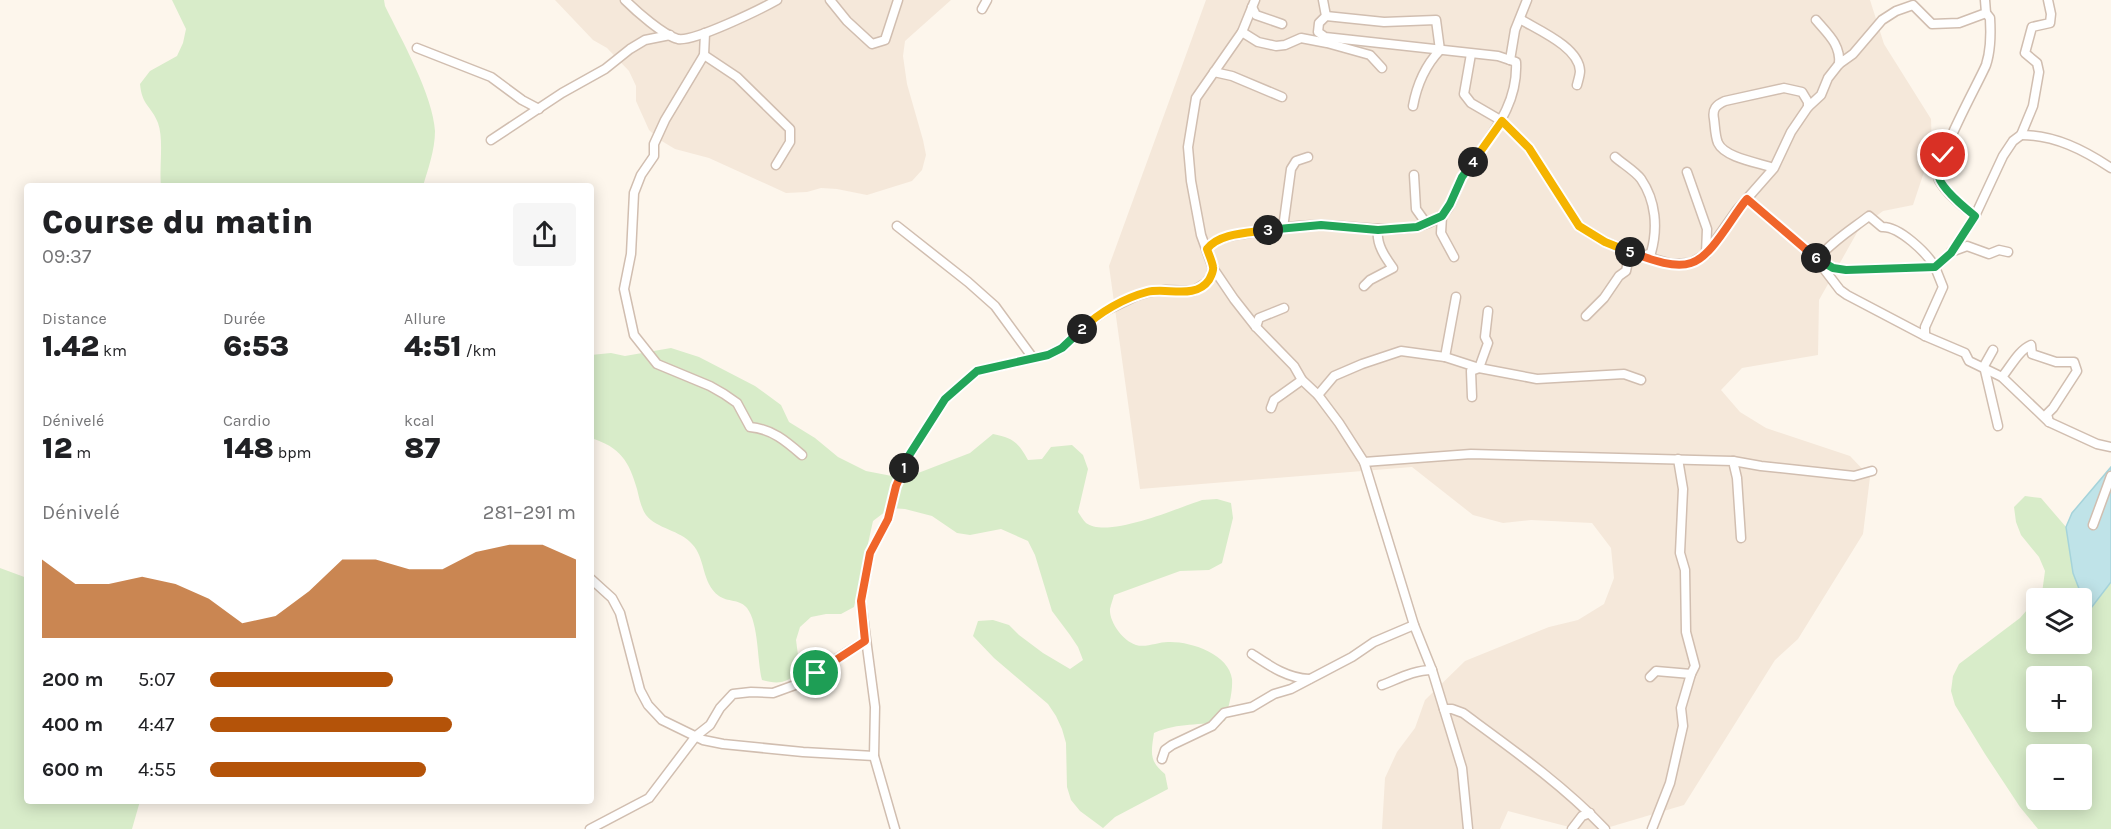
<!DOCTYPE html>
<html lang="fr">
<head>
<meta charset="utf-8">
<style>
	body { margin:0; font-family:Karla,sans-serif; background:#f6f6f6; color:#202124; height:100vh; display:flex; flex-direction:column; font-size:22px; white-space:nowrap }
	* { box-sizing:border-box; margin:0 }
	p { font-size:20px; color:#757577 }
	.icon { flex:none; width:33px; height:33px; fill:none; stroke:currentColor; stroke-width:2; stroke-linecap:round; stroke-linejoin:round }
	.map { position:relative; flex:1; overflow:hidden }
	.sheet { position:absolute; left:24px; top:183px; width:570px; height:621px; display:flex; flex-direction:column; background:#fff; border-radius:6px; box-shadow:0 3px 15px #0003 }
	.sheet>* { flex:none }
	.fabs { position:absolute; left:2026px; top:588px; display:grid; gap:12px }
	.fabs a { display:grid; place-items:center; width:66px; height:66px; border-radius:6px; background:#fff; box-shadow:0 3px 15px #0003; font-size:30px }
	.pin { position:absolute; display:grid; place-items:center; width:51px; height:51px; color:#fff; margin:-26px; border:3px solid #fff; border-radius:50%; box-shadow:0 2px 6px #0007 }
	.km { position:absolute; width:30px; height:30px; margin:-15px; border-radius:50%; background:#222; color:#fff; font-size:16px; line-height:30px; text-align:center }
	.round { display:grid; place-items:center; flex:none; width:63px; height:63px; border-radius:6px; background:#f6f6f6 }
	.overview { display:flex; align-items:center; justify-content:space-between; height:102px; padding:0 18px }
	h1 { font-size:33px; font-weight:800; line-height:45px }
	.metrics { display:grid; grid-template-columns:repeat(3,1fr); gap:9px; height:102px; padding:6px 18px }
	.metrics div { display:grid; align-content:center }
	.metrics b { font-size:30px; font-weight:800 }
	.metrics small { font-size:16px; font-weight:400 }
	.metrics p { font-size:16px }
	.chart { height:168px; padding:12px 18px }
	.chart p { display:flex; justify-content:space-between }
	.chart svg { width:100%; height:108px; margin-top:6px; fill:#b45309; opacity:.7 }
	ul { padding:0 18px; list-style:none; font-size:20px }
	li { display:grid; grid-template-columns:96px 72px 1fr; align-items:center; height:45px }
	li i { height:15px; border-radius:8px; background:#b45309 }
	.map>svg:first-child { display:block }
	.residential { fill:#f5e8da }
	.green { fill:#d8ecc9; fill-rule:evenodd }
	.water { fill:#bfe3e8; stroke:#a5d3da; stroke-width:1.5 }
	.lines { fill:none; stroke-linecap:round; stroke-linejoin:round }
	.street-casing { stroke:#d1beb0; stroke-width:11 }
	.street { stroke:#fff; stroke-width:8 }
	.split-1-casing { stroke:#fff; stroke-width:12 }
	.split-2-casing { stroke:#fff; stroke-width:12 }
	.split-3-casing { stroke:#fff; stroke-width:12 }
	.split-4-casing { stroke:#fff; stroke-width:12 }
	.split-5-casing { stroke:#fff; stroke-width:12 }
	.split-6-casing { stroke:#fff; stroke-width:12 }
	.split-7-casing { stroke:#fff; stroke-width:12 }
	.split-1 { stroke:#f0652b; stroke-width:8 }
	.split-2 { stroke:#22a559; stroke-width:8 }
	.split-3 { stroke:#f5b400; stroke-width:8 }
	.split-4 { stroke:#22a559; stroke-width:8 }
	.split-5 { stroke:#f5b400; stroke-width:8 }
	.split-6 { stroke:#f0652b; stroke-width:8 }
	.split-7 { stroke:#22a559; stroke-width:8 }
</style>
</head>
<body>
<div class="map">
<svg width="2111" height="829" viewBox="0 0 2111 829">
	<rect width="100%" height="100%" fill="#fdf6ec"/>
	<g class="residential">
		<path d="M555,0H951L905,41L903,56L907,84L923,140L926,155L922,170L912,181L867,195L837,189L821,188L807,192L786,193L709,158L675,149L660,140L649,130L636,101V86L629,71L607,48L593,40Z"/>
		<path d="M1206,0H1870L1884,44L1931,119L1932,148L1913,205L1883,211L1859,229L1819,300L1818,355L1742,368L1721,390L1740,412L1766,428L1850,456L1870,477L1863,534L1798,639L1775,660L1684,805L1603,829H1577L1508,811L1500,829H1382L1385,778L1397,752L1415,728L1425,700L1465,661L1549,627L1578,620L1604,604L1614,578L1611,548L1592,523L1531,520L1503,523L1473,515L1412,467L1140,489L1109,266Z"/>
	</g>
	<g class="green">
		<path d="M172,0H384L385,6C401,39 433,95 435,131C435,150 428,169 423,186H161C159,167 164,140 158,123C151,105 142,106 140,84L150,71L177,56L183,43L186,29Z"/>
		<path d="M671,348L699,357L755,386L781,405L789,422L815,438L838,457L866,471L897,477L913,475L970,453L993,434C1013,438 1018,442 1028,460L1042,459L1051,447L1072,445L1083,455L1088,469L1078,512C1080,515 1083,520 1086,523C1107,539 1178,508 1202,500L1217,499L1231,503L1233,518L1222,563L1209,570L1180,571L1114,595C1113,599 1111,604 1110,609C1109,622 1123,641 1136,645C1146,648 1158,642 1168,642C1190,641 1229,654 1232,679C1233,693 1228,708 1225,721C1200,726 1179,722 1154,733C1151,753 1149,761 1165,774L1168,789L1115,817L1103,828L1080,811L1071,800L1067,787L1066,743L1062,729L1056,716L1048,704L994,658L973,636L978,621L993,620L1009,625L1019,635L1043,653L1070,669L1083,660L1078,647L1070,635L1052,611L1035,555L1028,541L1001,529L970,535L957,533L932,516L905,509L890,508L873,521L854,607L841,614H826L811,617L800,627L796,640L800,670C788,683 779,685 762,680C757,660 759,624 747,608C740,599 727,602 719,596C701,583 706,558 692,544C680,530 657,529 646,515C641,508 639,497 637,489C629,461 620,447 591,438V355L611,353L625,356Z"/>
		<path d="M2025,496L2041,498L2066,527L2073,573L2088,611L2111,582V829H2038L2020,807L1985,754L1955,705L1951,691L1953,676L1959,664L2020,618L2042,593L2045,571L2039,557L2021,535L2016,522L2014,507ZM2037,598H2082V644H2037ZM2037,676H2082V722H2037ZM2037,754H2082V800H2037Z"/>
		<path d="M0,568L27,578V801H140L132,829H0Z"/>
	</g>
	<path class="water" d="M2111,467V582L2088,612L2073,573L2066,527L2072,513Z"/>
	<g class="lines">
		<g class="street-casing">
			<g id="street">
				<path d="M625,0C636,11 663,35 678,39C694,42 761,9 777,0"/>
				<path d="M830,0L847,21L872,44L885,40L898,0"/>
				<path d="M1255,0L1242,32L1196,98L1188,147L1191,181L1201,235L1213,268L1234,299L1256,327L1294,366L1302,380L1318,395L1339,423L1364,462L1414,625L1432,670L1462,768L1468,829"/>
				<path d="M1252,7L1256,15L1282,24"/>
				<path d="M982,9L987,0"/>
				<path d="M1326,16L1384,22L1436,20L1440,50C1425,66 1417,84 1413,106"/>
				<path d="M1520,19C1538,30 1579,47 1580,71C1580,75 1578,81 1577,85"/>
				<path d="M1816,20C1828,34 1841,45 1839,64"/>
				<path d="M1242,32L1258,42L1276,46L1285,45L1301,38L1327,43L1370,55L1382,68"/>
				<path d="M705,33L704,55L665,120L654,144V156L641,175L634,193L631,254L624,289L634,335L657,364L710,386L724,394L737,403L750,427C772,429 786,441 802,455"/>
				<path d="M417,48L491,77L522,100L539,109"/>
				<path d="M1471,54L1464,94L1471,103L1502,121L1529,148L1579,226L1605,242L1643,256L1672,264L1691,263L1706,254L1737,210L1774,168L1791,132L1808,107V102L1802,92L1784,88L1725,101C1716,105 1712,109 1714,119C1715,126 1715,136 1718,143C1725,158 1760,163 1774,168"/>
				<path d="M704,55L737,77L790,129V142L776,165"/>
				<path d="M1510,60L1515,30L1527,0"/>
				<path d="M1214,72L1232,76L1282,97"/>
				<path d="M1808,107L1821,95L1828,78L1839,64L1853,54L1882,20L1896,11L1913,5L1932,24L1959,23L1986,13L1985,0"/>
				<path d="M2021,135C2055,135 2084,150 2111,168"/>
				<path d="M491,140L562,93L605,69L630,49L645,40L670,35"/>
				<path d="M1615,157C1623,164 1635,171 1641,179C1656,201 1658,228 1651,253L1644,256"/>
				<path d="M1687,172L1707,229L1706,254"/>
				<path d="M1414,175L1416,209L1426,223"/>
				<path d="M1747,199L1814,256L1833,268L1846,270L1935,267C1927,253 1899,226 1882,227L1869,216C1852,229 1834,240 1820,256H1814L1840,290L1847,295L1925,336L1965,353L1969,361L2002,377L2049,422L2097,444L2111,447"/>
				<path d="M1442,216L1441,233L1454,257"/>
				<path d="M1975,216C1964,208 1945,192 1939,180C1932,165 1978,84 1986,65C1991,50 1991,34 1990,18L1986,13"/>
				<path d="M897,226L968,282L995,306L1033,358"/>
				<path d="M1283,228L1291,169L1296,161L1308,157"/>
				<path d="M1207,249C1215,238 1230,236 1243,234C1269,229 1295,225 1321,225C1354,225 1414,239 1442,215C1452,207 1455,191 1461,179C1465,171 1471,164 1477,156C1498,126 1518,100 1516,62L1498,56L1325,37L1318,32L1319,23L1326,16L1323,0"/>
				<path d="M1951,252L1967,246L1989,254L1999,250L2008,252"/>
				<path d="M1364,286L1370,280L1393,268C1385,257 1376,244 1378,230"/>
				<path d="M1586,316L1604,298L1619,276L1626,271L1630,252"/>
				<path d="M1256,327L1259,318L1284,308"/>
				<path d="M1925,336V327L1943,287L1935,267L1951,253L1975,216L2003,156L2013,141L2021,135L2033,106L2039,72L2037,63L2025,53L2032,27L2050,23L2051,14L2048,0"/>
				<path d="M1993,350L1984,366L1998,426"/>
				<path d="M1445,357L1456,297"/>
				<path d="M2002,377C2011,366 2019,350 2031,345L2032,354L2056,362H2074L2077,371L2053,408L2047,414L2049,422"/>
				<path d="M1318,395L1334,376L1362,364L1401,351L1445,357L1479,368L1537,379L1624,374L1641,380"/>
				<path d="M1472,397L1471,371L1479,368L1488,343L1485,337L1488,311"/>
				<path d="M1271,408L1274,400L1302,380"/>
				<path d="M1733,461L1761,466L1854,476L1872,471"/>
				<path d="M1364,462L1471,454L1733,461L1737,478L1741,538"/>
				<path d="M2093,525L2111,476"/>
				<path d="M591,579L612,598L620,613L640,690L648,705L662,720L703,740L723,744L803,752L874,756"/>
				<path d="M1252,654C1270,666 1287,678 1309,679"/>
				<path d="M1650,677L1656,671L1691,674L1695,666L1686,632L1685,570L1680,553L1683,489L1678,459"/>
				<path d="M1382,685C1398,679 1414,670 1432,670"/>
				<path d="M1444,709H1452L1463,713C1512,749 1563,785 1605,829"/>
				<path d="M1162,759L1165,750L1172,745L1212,726L1224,713L1252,707L1274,694L1291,689L1352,657L1374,642L1414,625"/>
				<path d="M590,829L649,798L696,736L710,725L720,708L733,694L751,692L773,693L795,685L865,641"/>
				<path d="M895,829L874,756L875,707L861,601L870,553L888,519L896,486L908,457L945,399L977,371L1048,355L1062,348L1091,321L1107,310L1136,296L1149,292L1166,290L1193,291L1206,283L1211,276L1213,268"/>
				<path d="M1572,829L1582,816L1590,813"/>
				<path d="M1652,829L1670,783L1683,726L1681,708L1691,674"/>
			</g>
		</g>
		<use href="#street" class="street"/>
	</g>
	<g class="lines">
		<g class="split-1-casing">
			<path id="split-1" d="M816,673L865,641L861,601L870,553L888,519L896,486L904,468"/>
		</g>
		<g class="split-2-casing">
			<path id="split-2" d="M904,468L908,457L945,399L977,371L1048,355L1062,348L1082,329"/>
		</g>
		<g class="split-3-casing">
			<path id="split-3" d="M1082,329C1100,312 1124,298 1147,292C1167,287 1195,300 1209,280C1211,276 1214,271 1213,267C1212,261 1209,255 1207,249C1219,233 1248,233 1268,230"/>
		</g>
		<g class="split-4-casing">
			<path id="split-4" d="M1268,230L1321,225L1378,230L1417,227L1442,216L1450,204L1462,177L1473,162"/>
		</g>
		<g class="split-5-casing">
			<path id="split-5" d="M1473,162L1502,121L1529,148L1579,226L1605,242L1630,252"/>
		</g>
		<g class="split-6-casing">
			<path id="split-6" d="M1630,252C1647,258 1673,269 1691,263C1712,257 1732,216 1747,199L1816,258"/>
		</g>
		<g class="split-7-casing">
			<path id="split-7" d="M1816,258L1833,268L1846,270L1935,267L1951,253L1975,216C1965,208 1938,186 1938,173C1938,167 1941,160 1943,155"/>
		</g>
		<use href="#split-1" class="split-1"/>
		<use href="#split-2" class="split-2"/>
		<use href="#split-3" class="split-3"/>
		<use href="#split-4" class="split-4"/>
		<use href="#split-5" class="split-5"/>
		<use href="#split-6" class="split-6"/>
		<use href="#split-7" class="split-7"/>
	</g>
</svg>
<div class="fabs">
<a><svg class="icon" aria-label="layers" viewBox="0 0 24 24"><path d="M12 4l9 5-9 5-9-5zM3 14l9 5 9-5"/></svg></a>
<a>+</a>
<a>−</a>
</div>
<div class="pin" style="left:816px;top:673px;background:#1e9e55"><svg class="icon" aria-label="arrive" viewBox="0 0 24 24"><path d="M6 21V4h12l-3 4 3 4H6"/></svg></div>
<div class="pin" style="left:1943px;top:155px;background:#d93025"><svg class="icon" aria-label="check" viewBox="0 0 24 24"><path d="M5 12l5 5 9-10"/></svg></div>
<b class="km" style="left:904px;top:468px">1</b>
<b class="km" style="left:1082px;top:329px">2</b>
<b class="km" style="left:1268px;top:230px">3</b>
<b class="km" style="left:1473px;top:162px">4</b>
<b class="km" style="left:1630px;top:252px">5</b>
<b class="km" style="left:1816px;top:258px">6</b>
<section class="sheet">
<div class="overview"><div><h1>Course du matin</h1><p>09:37</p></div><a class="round"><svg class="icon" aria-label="share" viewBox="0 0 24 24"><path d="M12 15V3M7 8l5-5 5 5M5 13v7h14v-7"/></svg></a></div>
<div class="metrics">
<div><p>Distance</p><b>1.42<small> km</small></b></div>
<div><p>Durée</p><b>6:53</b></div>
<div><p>Allure</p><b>4:51<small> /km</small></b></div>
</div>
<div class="metrics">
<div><p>Dénivelé</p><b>12<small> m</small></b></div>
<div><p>Cardio</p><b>148<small> bpm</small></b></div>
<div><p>kcal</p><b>87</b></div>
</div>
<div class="chart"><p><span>Dénivelé</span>281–291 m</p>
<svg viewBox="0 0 160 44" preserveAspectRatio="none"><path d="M0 44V12L10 22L20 22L30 19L40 22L50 28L60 38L70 35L80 25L90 12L100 12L110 16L120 16L130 9L140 6L150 6L160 12V44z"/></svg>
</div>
<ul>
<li><b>200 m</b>5:07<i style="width:50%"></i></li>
<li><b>400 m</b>4:47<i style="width:66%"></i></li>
<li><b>600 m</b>4:55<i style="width:59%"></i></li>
</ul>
</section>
</div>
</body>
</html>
